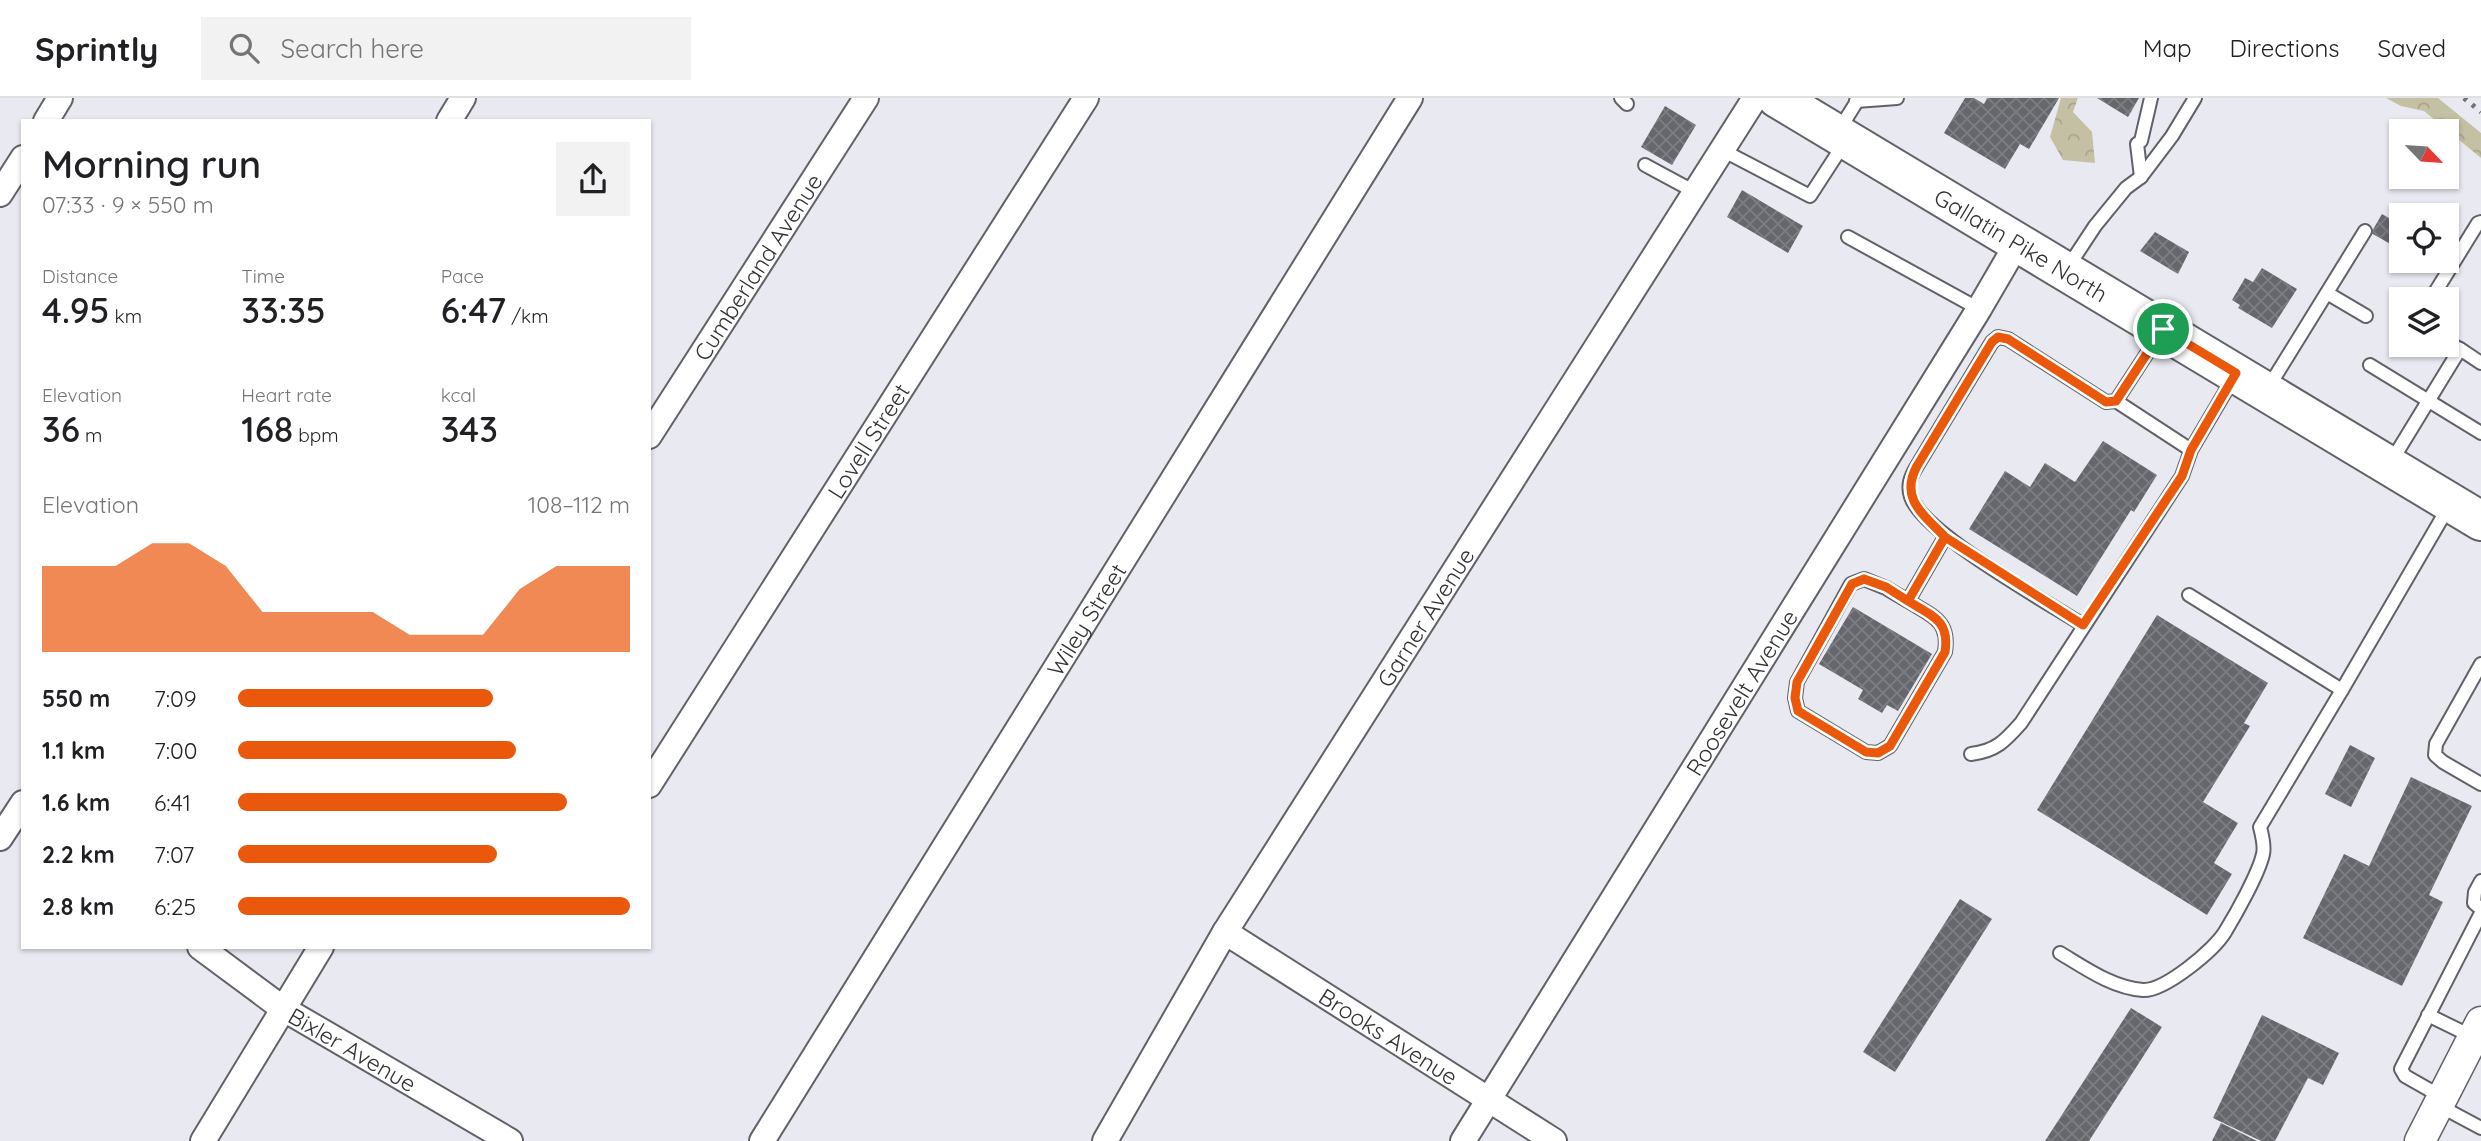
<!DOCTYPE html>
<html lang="en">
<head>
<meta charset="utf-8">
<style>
	body { margin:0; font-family:Quicksand,sans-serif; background:#f2f2f2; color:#202124; height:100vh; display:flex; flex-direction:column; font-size:26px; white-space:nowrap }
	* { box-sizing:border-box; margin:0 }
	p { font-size:23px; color:#757577 }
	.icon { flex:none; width:38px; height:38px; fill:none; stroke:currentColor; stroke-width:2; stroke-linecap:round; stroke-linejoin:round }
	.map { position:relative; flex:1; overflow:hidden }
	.side { position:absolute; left:21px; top:21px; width:630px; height:830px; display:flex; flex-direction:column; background:#fff; border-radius:0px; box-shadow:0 2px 5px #0004 }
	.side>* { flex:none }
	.needle { width:46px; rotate:115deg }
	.fabs { position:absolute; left:2389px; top:21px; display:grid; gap:14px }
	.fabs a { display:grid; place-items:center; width:70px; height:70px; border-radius:0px; background:#fff; box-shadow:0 2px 5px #0004; font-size:35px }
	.pin { position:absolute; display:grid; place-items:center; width:60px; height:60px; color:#fff; margin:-30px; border:4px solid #fff; border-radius:50%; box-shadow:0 2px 7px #0007 }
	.round { display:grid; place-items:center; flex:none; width:74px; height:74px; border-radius:0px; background:#f2f2f2 }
	.overview { display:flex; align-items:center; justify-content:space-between; height:119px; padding:0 21px }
	h1 { font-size:38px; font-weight:600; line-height:52px }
	.figures { display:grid; grid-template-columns:repeat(3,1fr); gap:10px; height:119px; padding:7px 21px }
	.figures div { display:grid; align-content:center }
	.figures b { font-size:35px; font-weight:600 }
	.figures small { font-size:19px; font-weight:400 }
	.figures p { font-size:19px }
	.chart { height:196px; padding:14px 21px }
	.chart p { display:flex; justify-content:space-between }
	.chart svg { width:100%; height:126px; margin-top:7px; fill:#ea580c; opacity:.7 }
	ul { padding:0 21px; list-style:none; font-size:23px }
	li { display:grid; grid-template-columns:112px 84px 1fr; align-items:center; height:52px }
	li i { height:18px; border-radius:9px; background:#ea580c }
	header { display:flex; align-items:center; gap:42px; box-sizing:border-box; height:98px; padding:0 35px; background:#fff; border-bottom:2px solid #e0e0e0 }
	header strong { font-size:33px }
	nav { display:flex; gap:38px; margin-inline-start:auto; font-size:24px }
	.search { width:490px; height:63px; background:#f2f2f2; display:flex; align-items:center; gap:18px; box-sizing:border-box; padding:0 24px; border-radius:0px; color:#757577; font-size:26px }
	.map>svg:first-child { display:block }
	.forest { fill:url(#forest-crowns) }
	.building { fill:url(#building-cross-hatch) }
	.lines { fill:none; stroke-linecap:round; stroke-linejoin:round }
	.service-casing { stroke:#616268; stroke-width:16 }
	.minor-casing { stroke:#616268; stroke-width:28 }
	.tertiary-casing { stroke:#616268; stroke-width:33 }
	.primary-casing { stroke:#616268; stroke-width:42 }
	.service { stroke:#fff; stroke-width:12 }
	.minor { stroke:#fff; stroke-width:24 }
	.tertiary { stroke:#fff; stroke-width:30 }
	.primary { stroke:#fff; stroke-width:38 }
	.rail { stroke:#717176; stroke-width:5; stroke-dasharray:3.5 7; stroke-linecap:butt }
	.route-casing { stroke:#fff; stroke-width:14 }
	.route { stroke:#ea580c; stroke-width:9 }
	.labels { text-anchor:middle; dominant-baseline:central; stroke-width:7; stroke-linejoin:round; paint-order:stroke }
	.street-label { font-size:23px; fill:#323235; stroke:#f6f7fe }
</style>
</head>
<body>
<header>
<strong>Sprintly</strong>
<div class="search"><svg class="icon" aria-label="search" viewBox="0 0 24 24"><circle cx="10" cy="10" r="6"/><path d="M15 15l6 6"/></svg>Search here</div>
<nav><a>Map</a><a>Directions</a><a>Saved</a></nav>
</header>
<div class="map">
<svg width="2481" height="1043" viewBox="0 0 2481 1043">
	<defs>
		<pattern id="forest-crowns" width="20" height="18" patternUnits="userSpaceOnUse" patternTransform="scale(1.75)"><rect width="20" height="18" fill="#c3c0a4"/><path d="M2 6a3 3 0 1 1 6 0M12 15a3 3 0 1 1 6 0" fill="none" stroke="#a8a58e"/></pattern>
		<pattern id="building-cross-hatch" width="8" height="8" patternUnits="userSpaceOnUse" patternTransform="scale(1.75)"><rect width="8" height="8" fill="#66676d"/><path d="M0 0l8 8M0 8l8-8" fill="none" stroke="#7d7e82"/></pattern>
	</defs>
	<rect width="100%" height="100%" fill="#e9eaf1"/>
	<g class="forest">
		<path d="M2061,0H2078L2073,14L2092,34L2095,65L2063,62L2050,39Z"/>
		<path d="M2386,0H2438L2481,35V60L2424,13L2401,8Z"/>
	</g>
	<g class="building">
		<path d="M1965,0H1974L1984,6L1987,0H2059L2029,51L2020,46L2005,71L1944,35Z"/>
		<path d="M2097,0H2139L2128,19Z"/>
		<path d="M1665,8L1696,27L1672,67L1641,49Z"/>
		<path d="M1742,92L1803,128L1788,155L1727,119Z"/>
		<path d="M2382,116L2401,127V152L2371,135Z"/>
		<path d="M2155,134L2189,154L2178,176L2140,153Z"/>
		<path d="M2262,170L2297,191L2272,230L2238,210L2240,207L2232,202L2245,180L2253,184Z"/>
		<path d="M2103,343L2157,377L2134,414L2131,412L2077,498L1969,431L2005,373L2030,389L2045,365L2075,384Z"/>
		<path d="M1853,509L1932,556L1898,613L1887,607L1882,615L1858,601L1863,592L1819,566Z"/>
		<path d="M2157,517L2268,585L2244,625L2250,628L2203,704L2238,725L2214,765L2232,776L2207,817L2037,712Z"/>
		<path d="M2350,647L2375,660L2351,709L2325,696Z"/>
		<path d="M2411,679L2472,708L2429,797L2443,804L2402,888L2303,840L2344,756L2369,768Z"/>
		<path d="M1960,801L1992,821L1895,974L1863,954Z"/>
		<path d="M2131,910L2162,929L2089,1043H2045Z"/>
		<path d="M2262,917L2339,955L2323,987L2308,980L2275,1043H2261L2213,1020Z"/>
		<path d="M2221,1025L2257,1043H2212Z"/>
	</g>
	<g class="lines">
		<g class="service-casing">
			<g id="service">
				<path d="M1621,0L1627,6"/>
				<path d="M1856,3L1897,0"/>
				<path d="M1839,32L1859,0"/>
				<path d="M1722,52L1810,98L1845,44"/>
				<path d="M1645,67L1695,94"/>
				<path d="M2141,79L2137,46L2141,43L2151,0"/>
				<path d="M1848,139L1979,211"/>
				<path d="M2068,169L2095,128L2126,90L2141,79L2172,38L2195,0"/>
				<path d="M2327,195L2366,218"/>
				<path d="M2431,201L2478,125L2481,124"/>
				<path d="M2446,244L2460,251"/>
				<path d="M2370,267L2481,335"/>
				<path d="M2268,290L2365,133"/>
				<path d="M2116,303L2191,352"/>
				<path d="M2391,364L2460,251L2481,265"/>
				<path d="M2189,497L2342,592L2449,408"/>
				<path d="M1908,503C1932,518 1950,522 1945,554L1890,648L1878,655L1866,654L1798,613L1795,600L1797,584L1851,486L1864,481L1886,490L1908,503L1945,439"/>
				<path d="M2083,527C2047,504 1923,435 1911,399C1907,387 1911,378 1917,368L1992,244L1998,239L2008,241L2106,304L2116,303L2161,234"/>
				<path d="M2481,566L2436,646L2435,657L2443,664L2481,686"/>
				<path d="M1971,656C1996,653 2005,643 2021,625L2182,378L2191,352L2234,279"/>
				<path d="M2481,783L2475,794L2474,805L2481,811"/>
				<path d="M2060,855C2085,870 2113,890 2143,892C2165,893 2214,852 2225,834C2236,816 2259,775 2263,756C2265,748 2262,737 2260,729L2342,592"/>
				<path d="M2428,917L2473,939"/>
				<path d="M2442,999L2405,978L2401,971L2481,815"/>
				<path d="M2438,1007L2481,1030"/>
			</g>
		</g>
		<g class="minor-casing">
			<g id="minor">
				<path d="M46,23L60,0"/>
				<path d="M449,23L463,0"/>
				<path d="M0,96L23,60"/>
				<path id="s1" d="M649,338L866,0"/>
				<path id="s2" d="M649,687L1086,0"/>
				<path d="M0,740L23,705"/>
				<path id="s3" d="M1225,834L1554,1043"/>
				<path id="s4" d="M200,849L282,910L510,1043"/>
				<path d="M203,1043L321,849"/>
				<path id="s5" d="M762,1043L1410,0"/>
				<path id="s6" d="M1105,1043L1225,834L1755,0"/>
				<path id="s7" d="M1463,1043L1979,211L2018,144"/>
			</g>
		</g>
		<g class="tertiary-casing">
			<path id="tertiary" d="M2420,1043L2481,924"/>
		</g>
		<g class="primary-casing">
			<g id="primary">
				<path id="s8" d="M1777,0L2481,423"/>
			</g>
		</g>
		<use href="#service" class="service"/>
		<use href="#minor" class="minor"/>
		<use href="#tertiary" class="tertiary"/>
		<use href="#primary" class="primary"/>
		<path class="rail" d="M2464,0L2481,14"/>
	</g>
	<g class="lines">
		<g class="route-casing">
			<path id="route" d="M2163,231L2116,303L2106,304L2008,241L1998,239L1992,244L1917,368C1899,401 1924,417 1945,439L1908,503C1932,518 1950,522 1945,554L1890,648L1878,655L1866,654L1798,613L1795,600L1797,584L1852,486L1864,481L1886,489L1908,503L1945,439L2083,527L2182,378L2191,352L2236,275L2163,231"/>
		</g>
		<use href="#route" class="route"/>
	</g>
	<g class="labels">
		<g class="street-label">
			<text stroke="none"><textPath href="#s8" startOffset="285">Gallatin Pike North</textPath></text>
			<text stroke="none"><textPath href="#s1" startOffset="201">Cumberland Avenue</textPath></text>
			<text stroke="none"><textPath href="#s2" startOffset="408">Lovell Street</textPath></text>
			<text stroke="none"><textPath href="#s6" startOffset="614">Garner Avenue</textPath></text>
			<text stroke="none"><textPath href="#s5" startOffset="614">Wiley Street</textPath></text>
			<text stroke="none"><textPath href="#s7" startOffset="528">Roosevelt Avenue</textPath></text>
			<text stroke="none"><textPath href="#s3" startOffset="194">Brooks Avenue</textPath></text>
			<text stroke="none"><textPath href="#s4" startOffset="184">Bixler Avenue</textPath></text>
		</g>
	</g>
</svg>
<div class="fabs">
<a><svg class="needle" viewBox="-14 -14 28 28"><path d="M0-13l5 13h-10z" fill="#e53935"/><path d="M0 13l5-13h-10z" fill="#757577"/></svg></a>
<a><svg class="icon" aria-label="locate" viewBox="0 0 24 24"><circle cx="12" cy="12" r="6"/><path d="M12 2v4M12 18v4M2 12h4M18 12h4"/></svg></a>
<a><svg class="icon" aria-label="layers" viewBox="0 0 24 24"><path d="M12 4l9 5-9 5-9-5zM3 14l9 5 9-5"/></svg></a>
</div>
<div class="pin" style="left:2163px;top:231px;background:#1e9e55"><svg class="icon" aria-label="arrive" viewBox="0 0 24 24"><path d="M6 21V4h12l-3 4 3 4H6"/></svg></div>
<section class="side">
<div class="overview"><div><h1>Morning run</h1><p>07:33 · 9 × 550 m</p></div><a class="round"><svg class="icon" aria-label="share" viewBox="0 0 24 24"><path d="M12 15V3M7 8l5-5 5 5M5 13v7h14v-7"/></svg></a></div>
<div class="figures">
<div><p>Distance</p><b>4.95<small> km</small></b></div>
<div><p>Time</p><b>33:35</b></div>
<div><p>Pace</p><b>6:47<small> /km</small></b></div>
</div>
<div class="figures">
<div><p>Elevation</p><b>36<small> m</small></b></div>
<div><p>Heart rate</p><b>168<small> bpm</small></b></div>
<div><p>kcal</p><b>343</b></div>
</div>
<div class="chart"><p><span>Elevation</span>108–112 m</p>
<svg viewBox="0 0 160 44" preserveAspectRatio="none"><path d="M0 44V14L10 14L20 14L30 6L40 6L50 14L60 30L70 30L80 30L90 30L100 38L110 38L120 38L130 22L140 14L150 14L160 14V44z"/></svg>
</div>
<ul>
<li><b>550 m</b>7:09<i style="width:65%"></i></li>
<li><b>1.1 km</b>7:00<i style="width:71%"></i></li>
<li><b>1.6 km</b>6:41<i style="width:84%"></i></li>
<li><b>2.2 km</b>7:07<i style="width:66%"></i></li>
<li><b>2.8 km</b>6:25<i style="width:100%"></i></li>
</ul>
</section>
</div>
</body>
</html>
